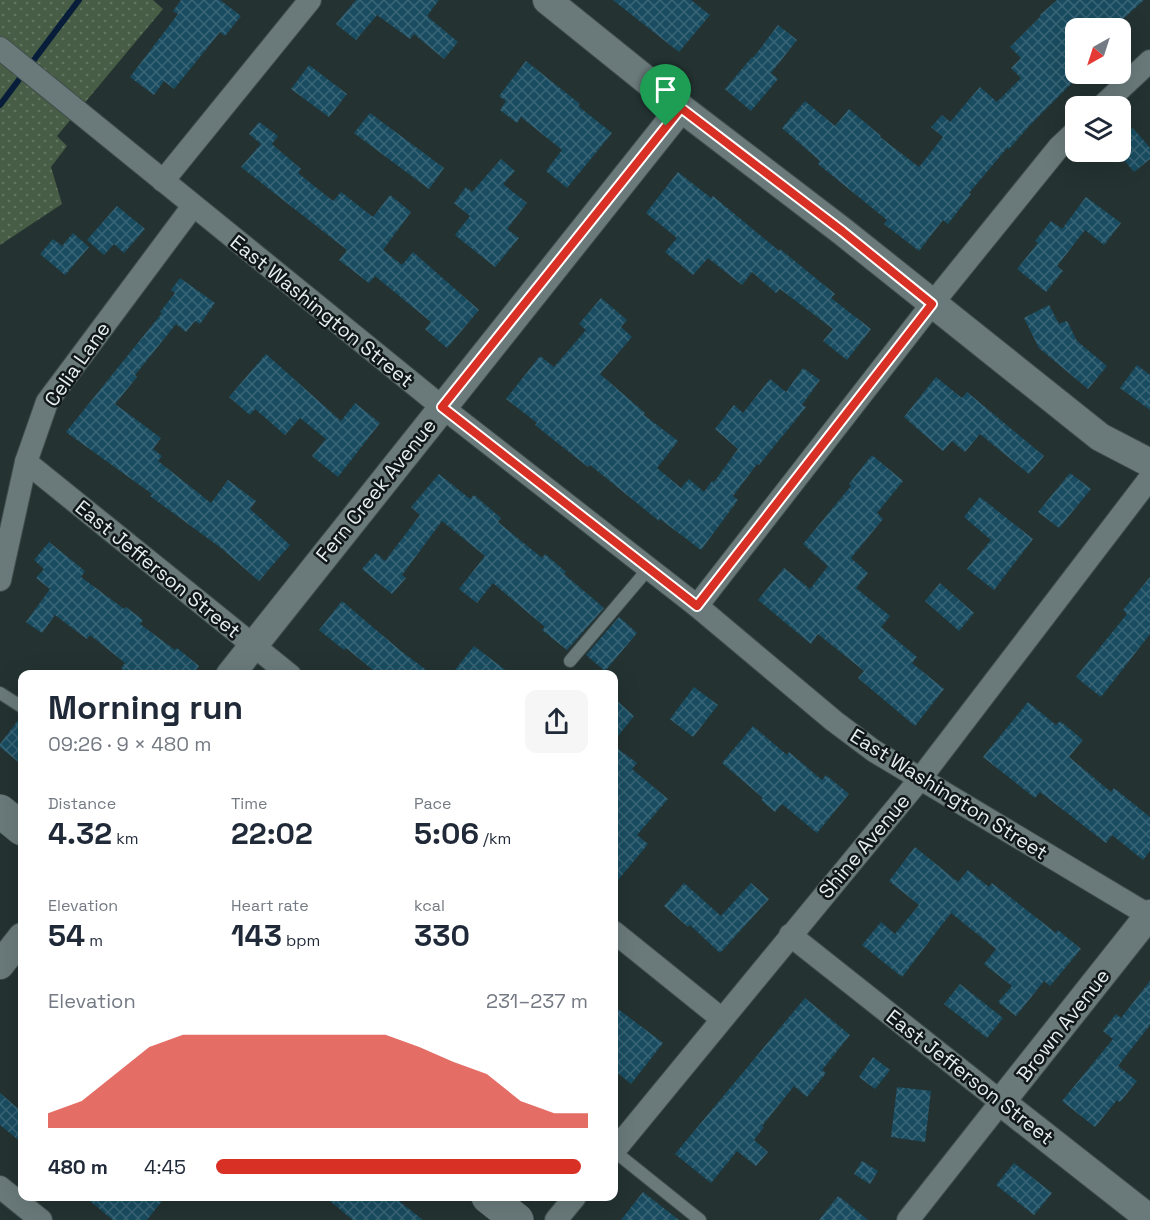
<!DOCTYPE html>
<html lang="en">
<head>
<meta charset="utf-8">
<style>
	body { margin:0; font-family:"Space Grotesk",sans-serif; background:#f6f6f7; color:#1f2937; height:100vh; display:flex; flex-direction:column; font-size:22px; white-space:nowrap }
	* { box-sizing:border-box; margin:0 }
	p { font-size:20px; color:#747a83 }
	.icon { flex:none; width:33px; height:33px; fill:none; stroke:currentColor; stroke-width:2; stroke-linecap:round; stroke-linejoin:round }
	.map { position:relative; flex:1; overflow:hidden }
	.side { position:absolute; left:18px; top:670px; width:600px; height:531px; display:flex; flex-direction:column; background:#fff; border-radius:12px; box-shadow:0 6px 24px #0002 }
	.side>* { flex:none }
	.needle { width:39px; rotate:219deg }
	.fabs { position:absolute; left:1065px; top:18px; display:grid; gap:12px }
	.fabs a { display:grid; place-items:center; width:66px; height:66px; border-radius:12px; background:#fff; box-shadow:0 6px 24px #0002; font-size:30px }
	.pin { position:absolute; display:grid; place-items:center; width:51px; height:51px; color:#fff; margin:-62px -26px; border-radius:50% 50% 50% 0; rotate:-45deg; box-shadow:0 0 6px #0007 }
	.pin .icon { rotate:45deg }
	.round { display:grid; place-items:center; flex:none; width:63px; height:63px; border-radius:12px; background:#f6f6f7 }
	.overview { display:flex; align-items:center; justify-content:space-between; height:102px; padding:0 30px }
	h1 { font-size:33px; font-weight:800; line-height:45px }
	.metrics { display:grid; grid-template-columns:repeat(3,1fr); gap:9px; height:102px; padding:6px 30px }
	.metrics div { display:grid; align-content:center }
	.metrics b { font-size:30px; font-weight:800 }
	.metrics small { font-size:16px; font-weight:400 }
	.metrics p { font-size:16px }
	.chart { height:168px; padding:12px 30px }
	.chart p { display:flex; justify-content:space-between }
	.chart svg { width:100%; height:108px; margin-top:6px; fill:#d93025; opacity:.7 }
	ul { padding:0 30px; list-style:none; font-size:20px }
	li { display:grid; grid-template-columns:96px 72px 1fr; align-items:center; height:45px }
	li i { height:15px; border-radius:8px; background:#d93025 }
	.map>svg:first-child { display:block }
	.park { fill:url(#park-dots) }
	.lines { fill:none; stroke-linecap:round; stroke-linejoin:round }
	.stream { stroke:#081d3a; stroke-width:6 }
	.building { fill:url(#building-cross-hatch) }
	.service-casing { stroke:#404d4d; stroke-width:14 }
	.minor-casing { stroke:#404d4d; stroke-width:24 }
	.tertiary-casing { stroke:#404d4d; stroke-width:30 }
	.secondary-casing { stroke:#404d4d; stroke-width:34 }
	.service { stroke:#6a7a7b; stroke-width:12 }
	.minor { stroke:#6a7a7b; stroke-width:22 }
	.tertiary { stroke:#6a7a7b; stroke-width:28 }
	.secondary { stroke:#6a7a7b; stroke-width:33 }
	.route-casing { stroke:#fff; stroke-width:12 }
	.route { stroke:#d93025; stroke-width:8 }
	.labels { text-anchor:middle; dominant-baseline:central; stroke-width:5; stroke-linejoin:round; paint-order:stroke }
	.street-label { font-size:20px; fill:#e5eeef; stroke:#121819 }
</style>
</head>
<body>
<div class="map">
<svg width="1150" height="1220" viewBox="0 0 1150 1220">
	<defs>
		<pattern id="park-dots" width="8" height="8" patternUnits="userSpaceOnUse" patternTransform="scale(1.5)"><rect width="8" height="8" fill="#485d45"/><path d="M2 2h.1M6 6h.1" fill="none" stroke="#627560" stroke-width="1.8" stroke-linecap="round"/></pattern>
		<pattern id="building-cross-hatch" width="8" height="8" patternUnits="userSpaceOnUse" patternTransform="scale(1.5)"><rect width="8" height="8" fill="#194c60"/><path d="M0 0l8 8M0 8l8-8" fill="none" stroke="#3a6677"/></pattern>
	</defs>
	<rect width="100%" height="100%" fill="#243232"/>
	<path class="park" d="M0,0H153L163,9L57,136L67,146L51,167L62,204L0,245Z"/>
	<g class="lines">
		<path class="stream" d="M0,105L79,0"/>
	</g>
	<g class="building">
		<path d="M181,0H220L241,16L225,36L220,32L174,89L164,81L154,95L130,77L178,14L173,11Z"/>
		<path d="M356,0H439L427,16L458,42L444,59L414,34L410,39L377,15L356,40L336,24Z"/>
		<path d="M613,0H691L710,15L679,52Z"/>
		<path d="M1057,0H1144L1113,28H1076V79L1029,126L1009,149L1007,148L969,193L971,194L948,224L943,220L919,251L884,224L887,220L818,164L820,161L782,128L805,101L835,126L849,109L881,136L880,137L919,167L943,137L931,127L942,115L950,122L980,87L997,102L1021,78L1011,68L1021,58L1010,47L1041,16L1040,15Z"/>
		<path d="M778,25L797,40L771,73L778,79L751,111L725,89L752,57L753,58Z"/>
		<path d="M526,61L580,104L578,106L612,133L567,188L546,171L562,150L521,117L517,123L500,110L506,101L499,96Z"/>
		<path d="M309,65L347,94L329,117L291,89Z"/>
		<path d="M370,113L444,168L429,189L354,133Z"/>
		<path d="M259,122L278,136L272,144L301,169L298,173L333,201L341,192L373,217L390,195L411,212L383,250L402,265L413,252L479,310L447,348L425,329L431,322L375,276L369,283L339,260L347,250L241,167L261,144L249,134Z"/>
		<path d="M1133,128L1150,148V159L1134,172L1120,155V138Z"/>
		<path d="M501,159L515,171L503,184L527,203L507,229L519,238L495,267L455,235L470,216L454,203L466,187L472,192Z"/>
		<path d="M678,172L711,198L713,196L779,251L780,249L835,294L831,298L871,329L847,360L823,341L833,329L780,289L776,293L752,272L742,285L708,258L693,275L665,252L677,238L646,213Z"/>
		<path d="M1086,197L1121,223L1104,245L1085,230L1057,266L1063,271L1046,292L1017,269L1038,243L1035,241L1051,221L1062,229Z"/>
		<path d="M117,206L145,229L124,253L114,244L104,255L87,240Z"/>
		<path d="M73,233L89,247L65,275L40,254L53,239L62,246Z"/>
		<path d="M180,278L215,303L200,324L195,321L186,332L176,324L135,375L137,377L115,404L161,438L153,449L162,456L158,461L211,503L228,480L256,501L250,509L290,545L259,581L221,548L150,496L152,494L66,432L162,313L160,312L175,293L171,290Z"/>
		<path d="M601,298L627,320L621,327L632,337L600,374L645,413L644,415L678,441L657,468L681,488L689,479L704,492L712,481L714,482L738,449L715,429L734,405L743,413L770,379L786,392L803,368L820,380L802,405L806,407L759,465L757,464L733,496L738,500L701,550L660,519L659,521L590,465L588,467L535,425L537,423L506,399L540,356L554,367L586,330L579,324Z"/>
		<path d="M1049,305L1059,324L1067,321L1077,341L1107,366L1088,389L1039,348L1024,318Z"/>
		<path d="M266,354L341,421L355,403L380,423L338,477L312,456L326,439L300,418L285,435L255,409L250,415L229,397Z"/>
		<path d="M1137,365L1150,375V410L1120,388Z"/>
		<path d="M936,377L962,398L967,392L1044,456L1029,474L980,434L965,452L952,441L943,451L904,417Z"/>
		<path d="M872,455L903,481L877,513L883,519L851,558L868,573L856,588L890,616L881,627L917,657L912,663L944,689L915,726L858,678L864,671L818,634L811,644L758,600L784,568L810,589L828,566L803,544L851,486L849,484Z"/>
		<path d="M1070,473L1091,489L1059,528L1038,512Z"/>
		<path d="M439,474L470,499L474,495L501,518L498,522L542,558L545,554L566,572L564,574L604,608L567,650L542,630L545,627L493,583L477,603L459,589L485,556L442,521L402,575L406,578L392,594L362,569L376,553L385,561L420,515L411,507Z"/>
		<path d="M980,497L1033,539L994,590L967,569L991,540L964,517Z"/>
		<path d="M49,542L85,571L81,577L124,609L126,607L143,620L140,624L175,650L177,648L199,666L192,675H130L121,668L125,663L90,635L87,639L55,615L42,633L26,622L50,589L36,578L44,569L34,560Z"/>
		<path d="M1150,577V634L1101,697L1076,677L1127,614L1123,610Z"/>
		<path d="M940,583L974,613L959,631L925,601Z"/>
		<path d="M342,601L401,651L433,675H379L346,648L344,650L319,630Z"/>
		<path d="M619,617L637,633L605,671L586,655Z"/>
		<path d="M474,646L512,675H451Z"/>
		<path d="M694,687L718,705L693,737L670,719Z"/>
		<path d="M614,698L634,716L614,741Z"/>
		<path d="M1028,702L1056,725L1060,721L1083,740L1069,757L1111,792L1114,788L1150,817V851L1143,860L1112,835L1106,843L1040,792L1035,798L983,757Z"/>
		<path d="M22,715V765L0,747V744Z"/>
		<path d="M753,726L787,755L789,752L822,780L826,775L849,794L817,833L782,804L775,812L761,800L763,798L722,763Z"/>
		<path d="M614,746L637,763L632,769L668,799L637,835L648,844L614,885Z"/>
		<path d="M915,847L958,882L968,870L989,887L992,883L1056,933L1058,930L1081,949L1050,986L1044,981L1016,1016L998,1002L1012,986L984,964L996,949L951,913L902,977L862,945L881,922L895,934L919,905L889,881Z"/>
		<path d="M684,883L721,916L751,883L769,899L720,953L690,925L688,927L664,906Z"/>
		<path d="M1150,981V1025L1118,1066L1137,1081L1120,1102L1117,1100L1095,1127L1062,1101L1113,1039L1103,1031L1116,1014L1121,1018Z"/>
		<path d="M960,984L1003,1018L987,1038L944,1004Z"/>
		<path d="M805,998L850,1035L822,1070L826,1073L807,1097L794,1086L762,1126L764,1127L754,1140L768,1152L756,1166L737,1151L711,1183L675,1154Z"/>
		<path d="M614,1006L663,1043L631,1084L614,1070Z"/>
		<path d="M873,1057L890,1070L875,1089L859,1077Z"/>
		<path d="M897,1087L931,1091L925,1142L891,1137Z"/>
		<path d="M0,1093L22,1112V1143L0,1125Z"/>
		<path d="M862,1161L878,1171L870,1184L854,1174Z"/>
		<path d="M1014,1163L1052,1193L1034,1215L996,1185Z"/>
		<path d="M643,1192L679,1220H621Z"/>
		<path d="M838,1196L841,1198L868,1220H819Z"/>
		<path d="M85,1197H165L147,1220H113Z"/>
		<path d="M325,1197H394L423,1220H353Z"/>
	</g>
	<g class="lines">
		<g class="service-casing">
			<g id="service">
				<path d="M570,661L649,568"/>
				<path d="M0,693L22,707"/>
				<path d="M614,1151L700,1220"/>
			</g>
		</g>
		<g class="minor-casing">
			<g id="minor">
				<path d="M0,48L442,407L697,606L834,721L874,751L1150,916"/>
				<path d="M1102,106L1150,61"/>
				<path d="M163,181L310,0"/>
				<path d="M26,462L290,675"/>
				<path d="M0,580L26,462L47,402L193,206"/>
				<path d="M697,606L932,304L1059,147L1076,131"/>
				<path d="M614,932L722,1019"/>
				<path d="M790,935L1001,1102L908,1220"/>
				<path d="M614,1151L920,779L1150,478"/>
				<path d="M0,1187L41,1220"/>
				<path d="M556,1220L575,1197"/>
			</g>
		</g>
		<g class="tertiary-casing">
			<g id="tertiary">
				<path d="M547,0L681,108L842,231L1100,437L1150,463"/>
				<path d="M230,675L681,108"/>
				<path d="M1150,914L1001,1102L1150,1219"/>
				<path d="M0,965L22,937"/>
			</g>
		</g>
		<g class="secondary-casing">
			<g id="secondary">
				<path d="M0,811L22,829"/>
				<path d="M488,1197L517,1220"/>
			</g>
		</g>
		<use href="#service" class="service"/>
		<use href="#minor" class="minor"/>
		<use href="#tertiary" class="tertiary"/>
		<use href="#secondary" class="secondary"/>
	</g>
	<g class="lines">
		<g class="route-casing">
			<path id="route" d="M681,108L842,231L932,304L697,606L442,407Z"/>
		</g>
		<use href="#route" class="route"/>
	</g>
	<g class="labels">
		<g class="street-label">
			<text transform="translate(322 311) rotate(39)">East Washington Street</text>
			<text transform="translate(77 364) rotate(-55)">Celia Lane</text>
			<text transform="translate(376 490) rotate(-51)">Fern Creek Avenue</text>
			<text transform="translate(158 569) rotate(39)">East Jefferson Street</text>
			<text transform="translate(949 794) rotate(32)">East Washington Street</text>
			<text transform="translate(864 846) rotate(-50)">Shine Avenue</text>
			<text transform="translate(1063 1025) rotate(-52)">Brown Avenue</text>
			<text transform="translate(970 1077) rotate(38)">East Jefferson Street</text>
		</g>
	</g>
</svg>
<div class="fabs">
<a><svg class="needle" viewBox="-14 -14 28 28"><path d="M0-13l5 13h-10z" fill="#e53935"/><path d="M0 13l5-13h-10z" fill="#747a83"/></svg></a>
<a><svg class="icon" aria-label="layers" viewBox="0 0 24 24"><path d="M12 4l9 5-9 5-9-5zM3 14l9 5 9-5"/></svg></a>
</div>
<div class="pin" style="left:666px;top:126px;background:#1e9e55"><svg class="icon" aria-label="arrive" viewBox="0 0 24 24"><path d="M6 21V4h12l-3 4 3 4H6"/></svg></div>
<section class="side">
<div class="overview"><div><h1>Morning run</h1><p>09:26 · 9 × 480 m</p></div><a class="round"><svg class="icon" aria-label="share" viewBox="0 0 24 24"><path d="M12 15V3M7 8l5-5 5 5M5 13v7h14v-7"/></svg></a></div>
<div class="metrics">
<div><p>Distance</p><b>4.32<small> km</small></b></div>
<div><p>Time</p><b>22:02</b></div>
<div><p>Pace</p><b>5:06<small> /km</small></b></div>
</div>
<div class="metrics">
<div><p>Elevation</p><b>54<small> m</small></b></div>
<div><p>Heart rate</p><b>143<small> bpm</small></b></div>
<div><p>kcal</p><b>330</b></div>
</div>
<div class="chart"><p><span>Elevation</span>231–237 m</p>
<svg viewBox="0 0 160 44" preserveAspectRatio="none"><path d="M0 44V38L10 33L20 22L30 11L40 6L50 6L60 6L70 6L80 6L90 6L100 6L110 11L120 17L130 22L140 33L150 38L160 38V44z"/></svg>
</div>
<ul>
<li><b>480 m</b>4:45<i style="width:98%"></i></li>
</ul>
</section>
</div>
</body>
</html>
